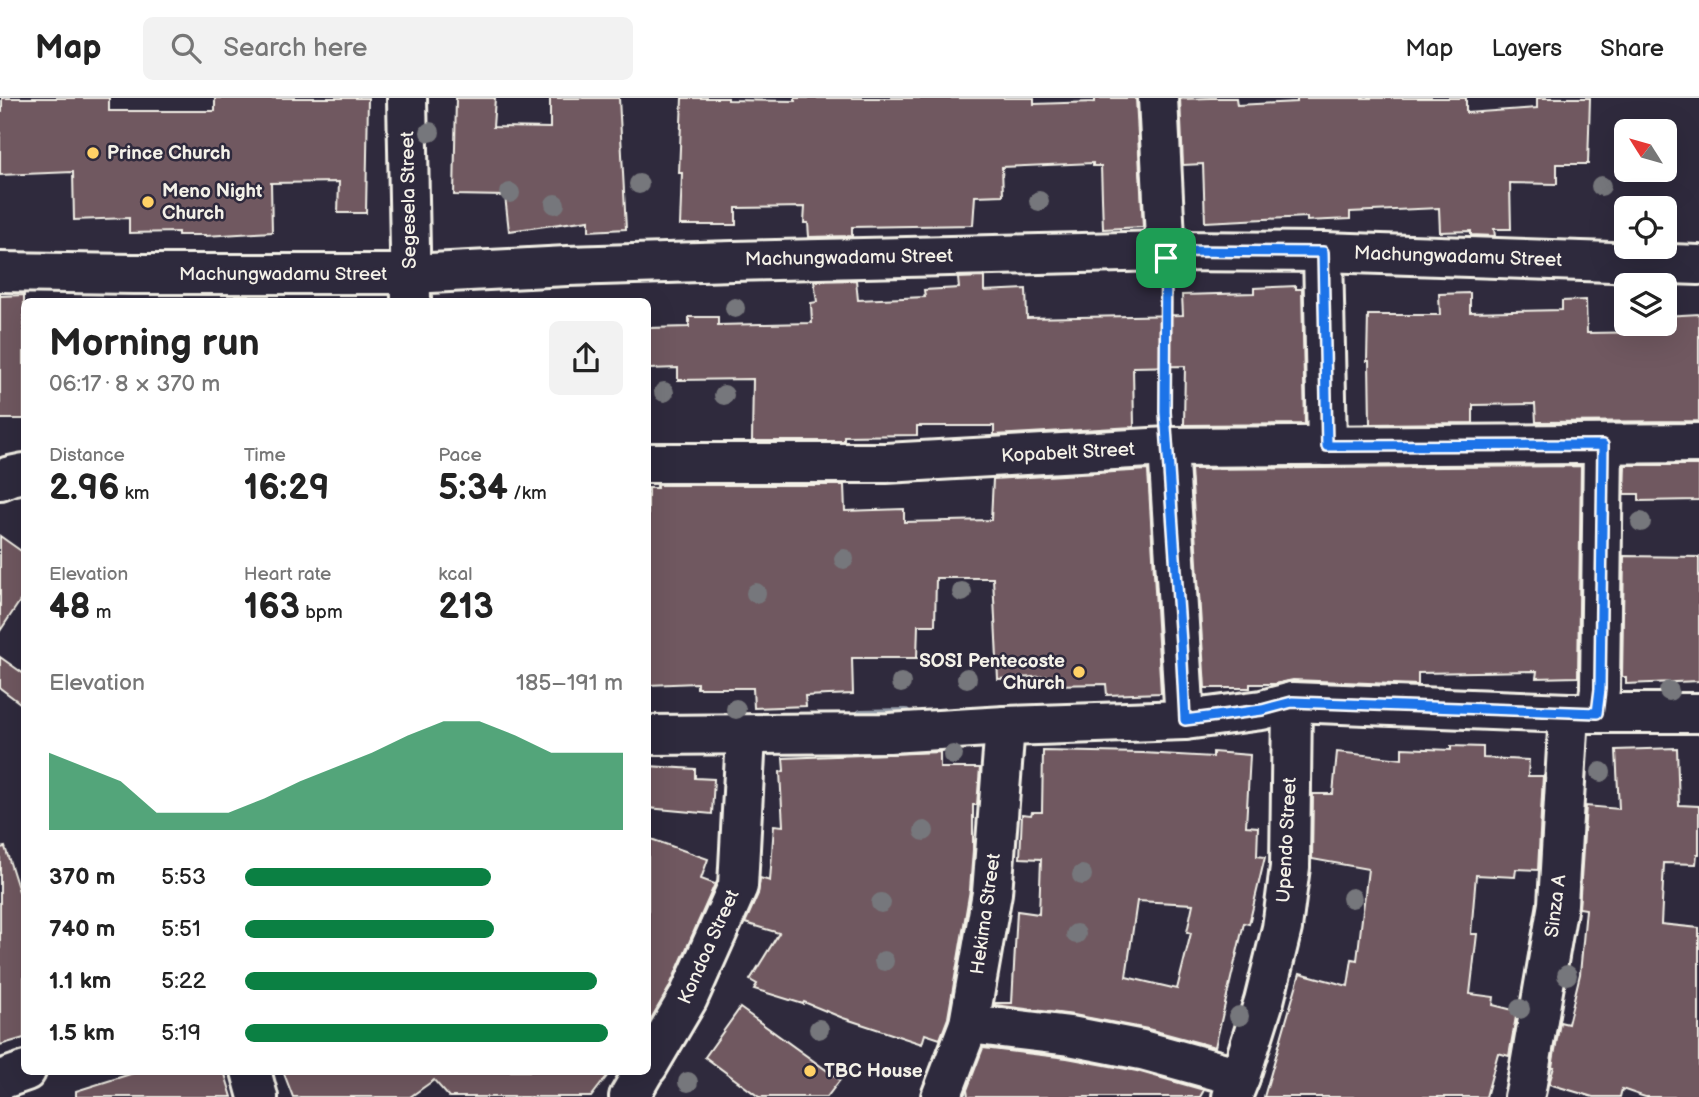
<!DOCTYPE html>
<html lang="en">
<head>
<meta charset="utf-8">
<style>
	body { margin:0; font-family:"Balsamiq Sans",sans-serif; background:#f2f2f2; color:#222; height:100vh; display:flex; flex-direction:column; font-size:26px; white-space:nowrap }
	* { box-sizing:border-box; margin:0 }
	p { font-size:23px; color:#767676 }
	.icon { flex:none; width:38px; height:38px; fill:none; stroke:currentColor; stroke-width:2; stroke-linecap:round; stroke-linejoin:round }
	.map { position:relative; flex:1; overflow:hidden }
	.panel { position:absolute; left:21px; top:200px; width:630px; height:777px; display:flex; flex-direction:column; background:#fff; border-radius:10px; box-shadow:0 7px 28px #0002 }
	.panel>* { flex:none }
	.needle { width:46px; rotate:307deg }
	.fabs { position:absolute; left:1614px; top:21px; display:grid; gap:14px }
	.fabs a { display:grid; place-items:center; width:63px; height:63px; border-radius:10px; background:#fff; box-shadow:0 7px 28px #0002; font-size:35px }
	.pin { position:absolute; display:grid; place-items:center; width:60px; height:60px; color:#fff; margin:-30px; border-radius:14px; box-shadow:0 4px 10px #0006 }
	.round { display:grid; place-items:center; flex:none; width:74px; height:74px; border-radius:10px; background:#f2f2f2 }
	.headline { display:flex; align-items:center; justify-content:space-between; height:119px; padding:0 28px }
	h1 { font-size:38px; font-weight:800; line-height:52px }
	.figures { display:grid; grid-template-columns:repeat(3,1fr); gap:10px; height:119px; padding:7px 28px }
	.figures div { display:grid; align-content:center }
	.figures b { font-size:35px; font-weight:800 }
	.figures small { font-size:19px; font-weight:400 }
	.figures p { font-size:19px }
	.chart { height:196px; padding:14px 28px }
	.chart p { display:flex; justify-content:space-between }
	.chart svg { width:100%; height:126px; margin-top:7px; fill:#0b8043; opacity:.7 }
	ul { padding:0 28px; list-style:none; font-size:23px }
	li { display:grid; grid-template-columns:112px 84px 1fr; align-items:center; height:52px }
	li i { height:18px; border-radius:9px; background:#0b8043 }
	header { display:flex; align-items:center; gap:42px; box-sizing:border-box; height:98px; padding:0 35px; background:#fff; border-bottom:2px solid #e0e0e0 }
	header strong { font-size:33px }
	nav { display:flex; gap:38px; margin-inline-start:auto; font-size:24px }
	.search { width:490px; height:63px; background:#f2f2f2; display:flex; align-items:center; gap:18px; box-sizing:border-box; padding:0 24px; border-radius:10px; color:#767676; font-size:26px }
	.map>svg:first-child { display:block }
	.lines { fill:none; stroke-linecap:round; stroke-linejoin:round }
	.stream { stroke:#939ba7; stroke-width:10 }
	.building { fill:#6f5960; stroke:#f4f1e8; stroke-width:2; fill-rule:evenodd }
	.minor-casing { stroke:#f4f1e8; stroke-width:44 }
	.path { stroke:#f4f1e8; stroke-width:4.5; stroke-dasharray:2 5; stroke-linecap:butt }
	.minor { stroke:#2f2a3d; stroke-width:38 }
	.tree { fill:#76777b }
	.route-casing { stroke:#fff; stroke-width:14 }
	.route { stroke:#1a73e8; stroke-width:9 }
	.poi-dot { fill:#ffd166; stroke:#2f2a3d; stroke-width:2.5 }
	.labels { text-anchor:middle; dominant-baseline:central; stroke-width:5; stroke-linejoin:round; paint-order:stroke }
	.poi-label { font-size:19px; font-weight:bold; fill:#f4f1e8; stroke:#2f2a3d; text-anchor:start }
	.street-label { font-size:19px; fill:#f4f1e8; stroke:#2f2a3d }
</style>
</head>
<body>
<header>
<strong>Map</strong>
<div class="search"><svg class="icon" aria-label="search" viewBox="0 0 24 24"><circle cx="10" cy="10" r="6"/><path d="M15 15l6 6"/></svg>Search here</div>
<nav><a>Map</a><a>Layers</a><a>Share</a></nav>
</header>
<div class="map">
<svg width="1699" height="999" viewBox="0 0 1699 999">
	<rect width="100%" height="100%" fill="#2f2a3d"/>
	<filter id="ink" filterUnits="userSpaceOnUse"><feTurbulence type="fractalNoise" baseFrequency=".0143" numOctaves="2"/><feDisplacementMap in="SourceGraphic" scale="14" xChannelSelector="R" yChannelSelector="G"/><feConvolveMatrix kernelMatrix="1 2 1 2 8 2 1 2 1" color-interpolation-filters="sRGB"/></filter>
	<g filter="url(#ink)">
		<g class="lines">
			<path class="stream" d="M861,616L906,615"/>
		</g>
		<g class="building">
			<path d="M2,0H109V13H215V0H368L366,115H338L339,84L271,85L272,134L206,138V137H178V134L129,135V120L74,122L73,74L0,77V13H2Z"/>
			<path d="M456,0H495L493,29L550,30V0H619L626,131L589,133V122L509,133L505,98L454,97Z"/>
			<path d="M682,0H728V2L795,3V0H1034V6L1095,4V0H1136L1143,129L1103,131L1101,68H1093V65L1002,69L1003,97L975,98L973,127L852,129V138L809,139L808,125H804L805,109L736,110V127H680L682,75H679Z"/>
			<path d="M1210,0H1236L1237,7L1297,4V0H1466V15L1537,10V0H1590L1588,66H1557V86L1510,85L1511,131H1494L1495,138L1471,137V133L1440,134L1439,110L1350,114V121L1307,123V119L1205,124L1203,66L1183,67L1180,1Z"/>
			<path d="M984,179V193L1026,191L1027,220L1183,217L1182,197L1254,195V190L1296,188V191H1302L1305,326L1184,327L1185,268L1133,269L1134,329L994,337V328H917V337L844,338V343H752L753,281L678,282V270L649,271L648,230L689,229V219H718V227L812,225L811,205L817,204L814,183L856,182L858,202L925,199L924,192L959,190L958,180Z"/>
			<path d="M1470,195V214L1562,212V203L1586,202L1587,235L1653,234V226H1664V218L1699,216V323L1536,324L1535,306L1473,307V325L1370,326L1369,263H1367L1368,217H1440L1439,196Z"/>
			<path d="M24,197V321H0V198Z"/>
			<path d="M1625,367H1699V402L1639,403V396H1624Z"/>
			<path d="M1581,368L1578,579L1536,580L1537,573L1418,575V587L1293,582L1275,586H1250V590H1205L1191,371Z"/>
			<path d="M1148,372L1161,595L1107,597L1106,586L1050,587V578L998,581L993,480H936L935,527H918L917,560H852L853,596L805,598L806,608L754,610L753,590H697V585L648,587V390H657V387H844L845,413L904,411V424L991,422L993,381Z"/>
			<path d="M0,438L24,455V497L0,533Z"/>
			<path d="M1624,458L1699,459V583L1626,586V579H1622Z"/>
			<path d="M0,559L24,576V608L0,590Z"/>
			<path d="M1451,648L1483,649V660L1529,662L1528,678H1543L1538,772L1516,771L1515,779L1476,777L1471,836H1477L1470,896L1494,899L1493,907L1517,913L1509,958L1498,955L1486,999H1264L1300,875L1348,888L1352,861L1357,862L1368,771L1312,761L1313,696H1333L1337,654L1402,661V650L1451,652Z"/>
			<path d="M1677,650L1679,707L1699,708V756H1697L1696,766L1664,765L1661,826L1699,830V999H1645L1622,991L1620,999H1593L1549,986L1554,969H1552L1560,924L1568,926L1580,876L1586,811L1579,810L1586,708L1619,711L1616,652Z"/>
			<path d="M1043,653L1143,655L1213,659V654L1250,657L1246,728L1258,729L1257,758L1265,759L1249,826L1244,825L1215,949L1148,931L1074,917L995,907V905H1012L1017,813L1039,816L1041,761L1020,760L1022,716L1031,717L1032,714H1042ZM1137,803L1193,806L1187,834L1191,835L1177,891L1126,879Z"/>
			<path d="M940,654V670H980L977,707H973V752L970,792L948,920L940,941L925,936L922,946L843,920L804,904L803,906L754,891L757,886L750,882L779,835L745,825L758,796L760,780L770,783L774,727L783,728L780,674L784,673L783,660Z"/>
			<path d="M648,668L695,671V680L714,681L712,716L648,710Z"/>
			<path d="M648,740L708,761L701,781L715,786L669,890L648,926Z"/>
			<path d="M5,749L24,809V940L0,947V750Z"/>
			<path d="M740,910L840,982L827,999H759L705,959Z"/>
			<path d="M983,950L1067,960L1137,973L1204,992L1200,999H968L967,992Z"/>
			<path d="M140,973H224L232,999H76V993Z"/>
			<path d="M283,973H611L591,999H449L434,982L410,999H293Z"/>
		</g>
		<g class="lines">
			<g class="minor-casing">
				<g id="minor">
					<path d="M407,0L411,201"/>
					<path d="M1158,0L1166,160"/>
					<path d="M1323,154L1327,348"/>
					<path d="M0,174L133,176H411L567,168L733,163L1166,153L1323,154L1699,167"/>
					<path d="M1168,349L1185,622"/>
					<path d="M648,365H886L1168,349L1699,345"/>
					<path d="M0,382L10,378L24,375"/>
					<path d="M1597,615L1600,591L1603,347"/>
					<path d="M648,637L889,635L1005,628L1185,622L1262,612L1292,604L1569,615H1699"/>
					<path d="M969,926L1070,938L1142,952L1240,979"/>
					<path d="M648,968L688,900L738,788L746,638"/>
					<path d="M251,973L258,999"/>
					<path d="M0,982L26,973"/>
					<path d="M629,999L644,973"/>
					<path d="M941,999L969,926L992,795L1005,628"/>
					<path d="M1232,999L1240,979L1264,903L1282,830L1290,769L1292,604"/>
					<path d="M1524,999L1526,991L1558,806L1569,615"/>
				</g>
			</g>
			<path class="path" d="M1165,317L1166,193"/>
			<use href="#minor" class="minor"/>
		</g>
		<g class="tree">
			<circle cx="430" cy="34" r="10"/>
			<circle cx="639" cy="86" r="10"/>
			<circle cx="1601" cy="88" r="10"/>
			<circle cx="510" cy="95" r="10"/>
			<circle cx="1039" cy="103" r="10"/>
			<circle cx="555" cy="106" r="10"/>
			<circle cx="735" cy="210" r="10"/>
			<circle cx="664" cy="294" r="10"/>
			<circle cx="724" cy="297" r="10"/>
			<circle cx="1641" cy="424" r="10"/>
			<circle cx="844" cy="461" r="10"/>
			<circle cx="962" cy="494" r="10"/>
			<circle cx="756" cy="495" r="10"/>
			<circle cx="967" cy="580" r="10"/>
			<circle cx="901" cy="585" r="10"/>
			<circle cx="1669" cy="593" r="10"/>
			<circle cx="736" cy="611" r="10"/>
			<circle cx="953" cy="657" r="10"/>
			<circle cx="1601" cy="674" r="10"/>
			<circle cx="924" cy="733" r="10"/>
			<circle cx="1082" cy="777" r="10"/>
			<circle cx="1352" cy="800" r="10"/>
			<circle cx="881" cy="805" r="10"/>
			<circle cx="1076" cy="836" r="10"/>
			<circle cx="884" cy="863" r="10"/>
			<circle cx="1567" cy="877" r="10"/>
			<circle cx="1520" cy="911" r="10"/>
			<circle cx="1239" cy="918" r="10"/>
			<circle cx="819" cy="931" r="10"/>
			<circle cx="688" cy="984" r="10"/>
		</g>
	</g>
	<g class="lines" filter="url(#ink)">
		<g class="route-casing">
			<path id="route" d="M1166,153L1323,154L1327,348L1603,347L1600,591L1597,615L1292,604L1262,612L1185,622L1181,545L1165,314Z"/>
		</g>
		<use href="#route" class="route"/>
	</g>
	<g class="poi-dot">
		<circle cx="93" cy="55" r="7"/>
		<circle cx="148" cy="104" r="7"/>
		<circle cx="1079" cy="574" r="7"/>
		<circle cx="810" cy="973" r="7"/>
	</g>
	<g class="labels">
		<g class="poi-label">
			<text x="107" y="55">Prince Church</text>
			<text x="162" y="93">Meno Night<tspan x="162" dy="22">Church</tspan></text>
			<text x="1065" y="563" text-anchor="end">SOSI Pentecoste<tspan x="1065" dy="22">Church</tspan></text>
			<text x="824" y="973">TBC House</text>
		</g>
		<g class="street-label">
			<text transform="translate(409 102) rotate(-91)">Segesela Street</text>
			<text transform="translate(1458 159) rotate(2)">Machungwadamu Street</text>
			<text transform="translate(849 160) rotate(-1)">Machungwadamu Street</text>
			<text x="283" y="176">Machungwadamu Street</text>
			<text transform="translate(1068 355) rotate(-3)">Kopabelt Street</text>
			<text transform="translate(1287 742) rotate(-87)">Upendo Street</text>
			<text transform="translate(1556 808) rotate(-83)">Sinza A</text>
			<text transform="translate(986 816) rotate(-82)">Hekima Street</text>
			<text transform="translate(709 849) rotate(-66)">Kondoa Street</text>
		</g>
	</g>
</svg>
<div class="fabs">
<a><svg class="needle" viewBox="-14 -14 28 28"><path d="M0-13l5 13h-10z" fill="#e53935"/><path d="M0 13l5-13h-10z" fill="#767676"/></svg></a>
<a><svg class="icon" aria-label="locate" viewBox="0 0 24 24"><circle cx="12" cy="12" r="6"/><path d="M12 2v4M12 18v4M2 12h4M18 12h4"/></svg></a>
<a><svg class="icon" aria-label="layers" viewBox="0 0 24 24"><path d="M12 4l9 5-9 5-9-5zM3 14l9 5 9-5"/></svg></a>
</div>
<div class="pin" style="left:1166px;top:160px;background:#1e9e55"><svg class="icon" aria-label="arrive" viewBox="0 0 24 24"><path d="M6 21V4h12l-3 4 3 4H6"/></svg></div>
<section class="panel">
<div class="headline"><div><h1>Morning run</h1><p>06:17 · 8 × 370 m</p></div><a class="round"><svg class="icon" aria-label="share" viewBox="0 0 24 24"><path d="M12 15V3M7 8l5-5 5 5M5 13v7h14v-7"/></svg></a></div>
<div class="figures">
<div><p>Distance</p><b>2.96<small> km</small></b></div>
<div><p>Time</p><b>16:29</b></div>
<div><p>Pace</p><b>5:34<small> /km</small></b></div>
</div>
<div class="figures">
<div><p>Elevation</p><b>48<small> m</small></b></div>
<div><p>Heart rate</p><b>163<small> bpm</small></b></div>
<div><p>kcal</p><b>213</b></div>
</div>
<div class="chart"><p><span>Elevation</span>185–191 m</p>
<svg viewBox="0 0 160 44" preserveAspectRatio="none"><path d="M0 44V17L10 22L20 27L30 38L40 38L50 38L60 33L70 27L80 22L90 17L100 11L110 6L120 6L130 11L140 17L150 17L160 17V44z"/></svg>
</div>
<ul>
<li><b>370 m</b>5:53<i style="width:65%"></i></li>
<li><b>740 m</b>5:51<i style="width:66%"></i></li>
<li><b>1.1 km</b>5:22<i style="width:93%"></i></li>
<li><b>1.5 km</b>5:19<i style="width:96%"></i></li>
</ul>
</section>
</div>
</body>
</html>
